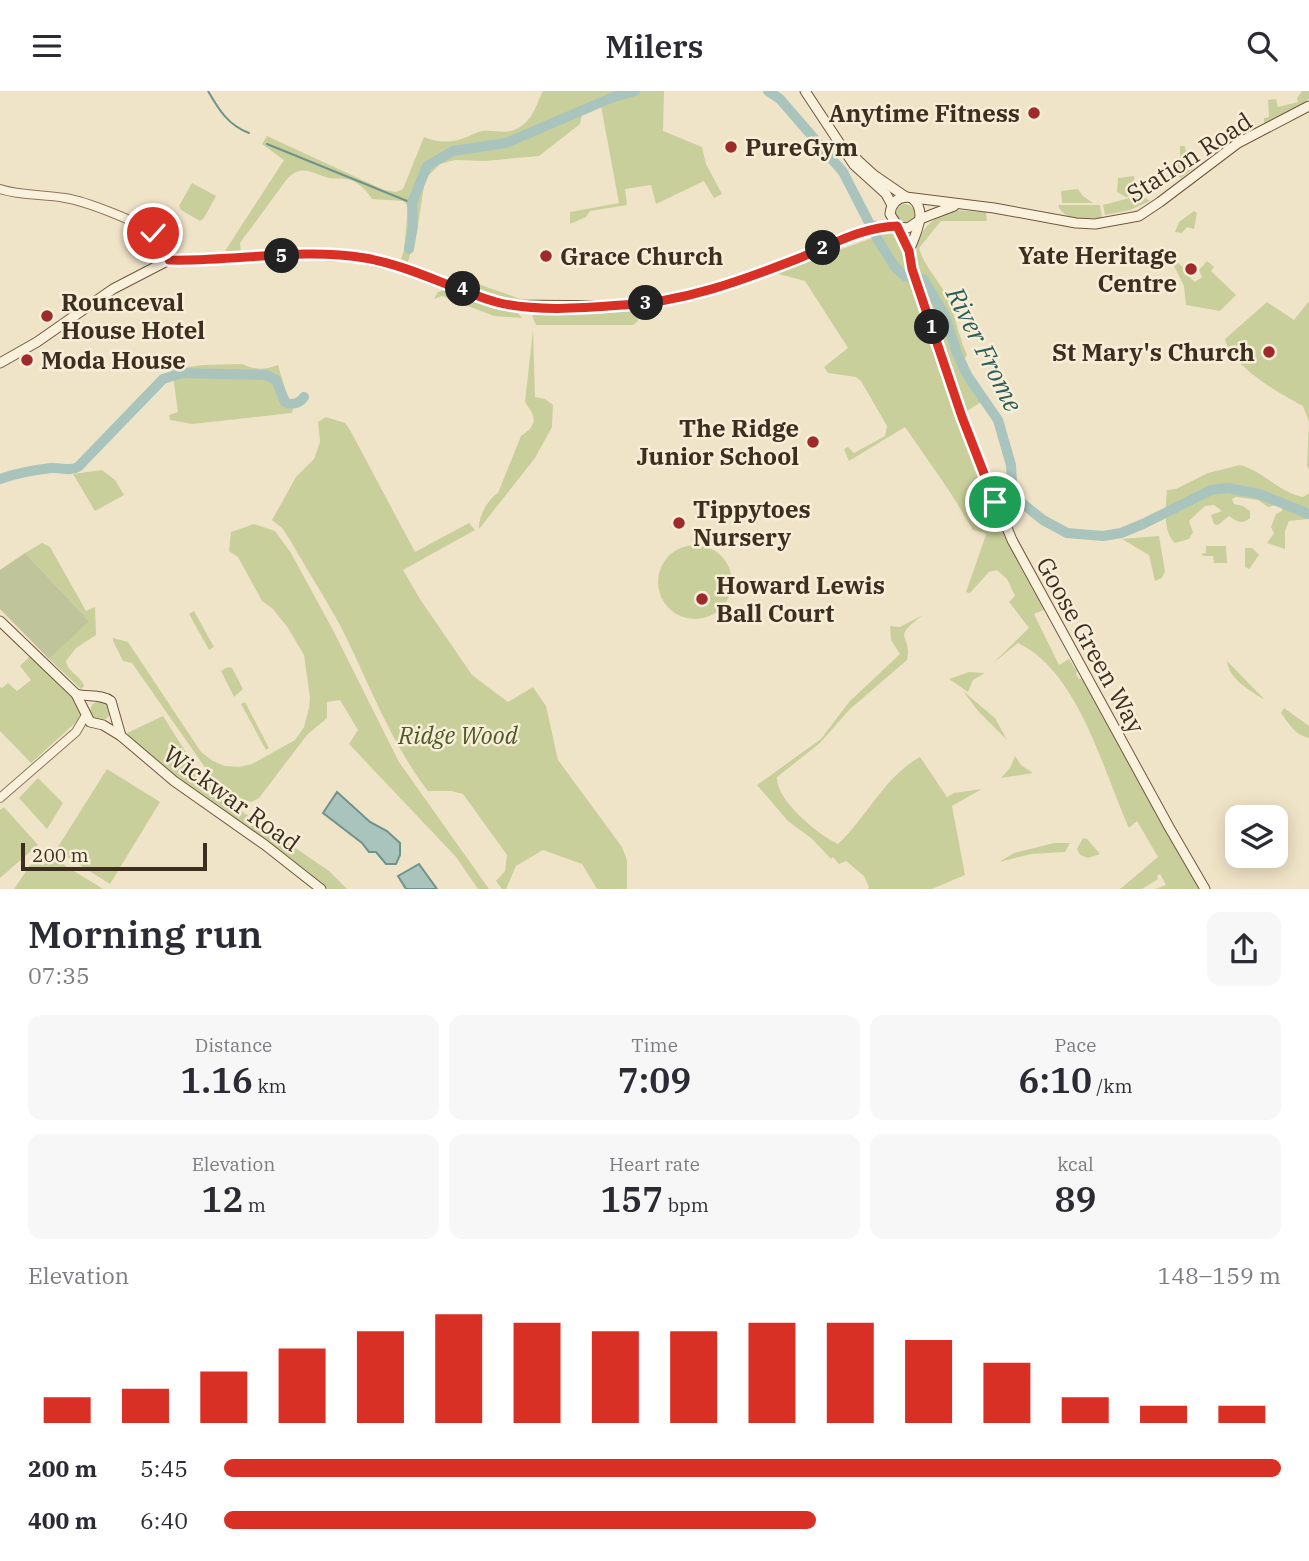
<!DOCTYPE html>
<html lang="en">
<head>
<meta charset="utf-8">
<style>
	body { margin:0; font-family:"IBM Plex Serif",serif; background:#f7f7f7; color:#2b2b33; height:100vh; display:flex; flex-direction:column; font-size:26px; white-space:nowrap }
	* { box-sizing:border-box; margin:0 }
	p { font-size:23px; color:#7c7c81 }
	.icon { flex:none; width:38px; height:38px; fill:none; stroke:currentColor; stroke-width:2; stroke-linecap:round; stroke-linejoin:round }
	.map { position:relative; height:798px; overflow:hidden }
	.side { display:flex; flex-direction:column; background:#fff; flex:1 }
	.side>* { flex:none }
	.controls { position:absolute; left:1225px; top:714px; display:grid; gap:14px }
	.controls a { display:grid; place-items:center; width:63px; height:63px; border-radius:14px; background:#fff; box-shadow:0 4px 18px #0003; font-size:35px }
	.scale { position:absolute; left:21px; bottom:18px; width:186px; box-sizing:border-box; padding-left:7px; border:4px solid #3d2e20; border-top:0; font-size:19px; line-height:24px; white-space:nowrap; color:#3d2e20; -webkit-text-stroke:5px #f7eed8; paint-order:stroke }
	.pin { position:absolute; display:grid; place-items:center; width:60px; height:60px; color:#fff; margin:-30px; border:4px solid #fff; border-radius:50%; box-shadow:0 2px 7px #0007 }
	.km { position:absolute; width:35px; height:35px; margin:-18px; border-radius:50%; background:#222; color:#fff; font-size:19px; line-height:35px; text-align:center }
	.round { display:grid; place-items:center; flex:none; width:74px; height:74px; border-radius:14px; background:#f7f7f7 }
	.head { display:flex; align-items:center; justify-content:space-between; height:119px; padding:0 28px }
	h1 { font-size:38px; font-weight:600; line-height:52px }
	.figures { display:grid; grid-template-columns:repeat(3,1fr); gap:10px; height:119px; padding:7px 28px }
	.figures div { display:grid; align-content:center; border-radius:14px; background:#f7f7f7; text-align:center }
	.figures b { font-size:35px; font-weight:600 }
	.figures small { font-size:19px; font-weight:400 }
	.figures p { font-size:19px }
	.chart { height:196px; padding:14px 28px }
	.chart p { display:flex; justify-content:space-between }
	.chart svg { width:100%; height:126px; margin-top:7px; stroke:#d93025; stroke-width:6 }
	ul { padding:0 28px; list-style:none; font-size:23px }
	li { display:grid; grid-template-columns:112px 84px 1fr; align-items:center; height:52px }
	li i { height:18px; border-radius:9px; background:#d93025 }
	header { display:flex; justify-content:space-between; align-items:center; height:91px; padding:0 28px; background:#fff; font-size:32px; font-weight:600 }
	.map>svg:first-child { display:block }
	.green { fill:#c9cf9b }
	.cemetery { fill:#bfc49a }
	.water { fill:#a9c4bc; stroke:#6f938a; stroke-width:2 }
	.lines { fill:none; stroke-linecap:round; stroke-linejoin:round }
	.stream { stroke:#6f938a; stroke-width:2 }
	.river { stroke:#a9c4bc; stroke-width:10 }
	.tertiary-casing { stroke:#8d765c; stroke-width:10 }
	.secondary-casing { stroke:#6f573f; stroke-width:11 }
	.tertiary { stroke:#faf1dc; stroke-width:8 }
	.secondary { stroke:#faf1dc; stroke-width:9 }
	.route-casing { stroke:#fff; stroke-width:14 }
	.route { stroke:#d93025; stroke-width:9 }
	.poi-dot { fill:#9e2a2b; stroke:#f7eed8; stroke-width:2.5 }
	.labels { text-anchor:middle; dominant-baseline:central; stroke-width:5; stroke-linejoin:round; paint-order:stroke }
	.poi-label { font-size:24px; font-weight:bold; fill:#3d2e20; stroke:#f7eed8; text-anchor:start }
	.street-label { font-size:24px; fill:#3d2e20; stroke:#f7eed8 }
	.park-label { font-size:24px; font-style:italic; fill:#4d5a26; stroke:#f7eed8 }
	.water-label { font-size:26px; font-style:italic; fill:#2f5d5a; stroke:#f7eed8 }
</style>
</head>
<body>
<header><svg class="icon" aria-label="menu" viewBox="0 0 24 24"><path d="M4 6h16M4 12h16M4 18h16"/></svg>Milers<svg class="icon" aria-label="search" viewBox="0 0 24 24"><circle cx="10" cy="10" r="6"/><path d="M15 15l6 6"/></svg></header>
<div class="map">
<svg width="1309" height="798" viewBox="0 0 1309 798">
	<rect width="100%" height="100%" fill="#f0e4c8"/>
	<g class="green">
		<path d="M543,0H683H664L663,40L702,56L706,73L722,103L714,107L704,90L656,113L651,94L625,98L627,114L590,120L586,126L570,133V121L619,112L601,15L582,23L580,33L539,65L485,70L455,69L440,73L425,88L418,134L408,171L401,168L404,159L408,115L403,110L372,108C366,99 357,89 346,88C340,87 334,88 329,87C313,83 302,72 287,88L240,152L241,160H225L284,69L262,53L267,45L384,99L396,101L403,98L424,46C439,52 452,52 467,46C472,44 477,41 482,40C499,38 508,46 524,33C534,25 537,11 543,0Z"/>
		<path d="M1302,0H1309V7L1304,12L1264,32V27L1269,26L1268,9L1276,8L1278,16L1298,11L1297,7Z"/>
		<path d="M1257,33L1239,41L1258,36L1231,49L1222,47L1235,43L1228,42V40Z"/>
		<path d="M1180,55H1185C1185,65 1193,68 1194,77L1181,87L1174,82L1180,68Z"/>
		<path d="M1134,85L1136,103L1126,106L1117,101L1118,87Z"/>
		<path d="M192,92L216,105L204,127L200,130L181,119L179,115Z"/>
		<path d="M1078,98L1083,105L1093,112H1062L1061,100Z"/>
		<path d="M1137,105H1142L1150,110L1130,119L1105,124L1103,114Z"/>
		<circle cx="905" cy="123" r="10"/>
		<path d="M1058,114H1100L1102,127C1086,128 1064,131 1058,114Z"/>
		<path d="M952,119L986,121L987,130H941L919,157C925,179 945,194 951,216C957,233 960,248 967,264L961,274L981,311L967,320L916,169C916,141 928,130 952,119Z"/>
		<path d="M1194,120L1197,122L1194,138L1187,136L1182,142L1175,141L1179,131Z"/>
		<path d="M889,141L893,142C903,153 903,168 908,182C926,230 940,280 958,329C983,394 1012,457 1046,518L1034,523L1059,574L1069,568L1077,580L1076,584L1079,588L1083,587L1143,698L1201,798H1155L1166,794L1160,783L1157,785L1158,788L1142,798H1120L1158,766L1137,730L1129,737C1103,680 1079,581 1018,552L992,573L1029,537L1009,511L1015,505L1007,488L997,479L989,481L970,502L966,501L986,444L985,442L973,439L950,401L905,336L849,370L844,358L848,356L854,362L885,345L887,335L861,290L856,286L828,282L824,276L848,257L805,190L775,182Z"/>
		<path d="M1207,170L1214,176L1211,180L1236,204L1220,220L1186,214L1184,195L1174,175L1178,172L1193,184L1190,187L1195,191L1202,186L1199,179Z"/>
		<path d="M464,188L526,210C512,210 471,201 464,188Z"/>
		<path d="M446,198L478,212L517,221L522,227L494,225L442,205L434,208L438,201Z"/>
		<path d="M1309,210V379L1307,375L1309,331L1303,315C1280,303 1231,275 1225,248L1267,211L1294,229Z"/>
		<path d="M541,219L587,220L592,223L632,220L637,223L638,230L633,234H536L532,225Z"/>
		<path d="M533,239L535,306L545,308L553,314L552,336L535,367L479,438C478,426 488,408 498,402L521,345L530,338L534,330L532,322L525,311Z"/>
		<path d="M242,273C255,279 265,279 278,274L287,304L294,314L292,322L192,333L170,329L169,324L178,321L172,278L203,274Z"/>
		<path d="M326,326L345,332L350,339L415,461L469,432L475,439L403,479L420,508L472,584L508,611L533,596L546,615L558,669L622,756L627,769V798H597L582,773L543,759L516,775L506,798H502L496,790L505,780L507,764L463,703L451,700H428C390,651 369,592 342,538C326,508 307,479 290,449L282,437L272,429L296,386L314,368L320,351L318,331Z"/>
		<path d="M1240,374C1263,380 1280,402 1303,406L1309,402V428L1289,430L1285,440V458L1267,452L1274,442L1271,436L1276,423L1282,420V416L1276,414L1268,416L1258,409L1236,406L1232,408L1234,413L1243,415L1250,420V427C1242,434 1237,431 1229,425L1218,434L1214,433L1211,424L1222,420L1214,414L1205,415L1189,430L1193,441L1189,448L1175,452C1162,440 1166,415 1167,399L1176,398L1208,382Z"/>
		<path d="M102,379L115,389L124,404L95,420L73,383Z"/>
		<path d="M254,433L275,440L291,462L334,541L399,671L489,798H478L456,766L349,653L358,639L340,609L327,611V627L307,644L259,707L251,711L241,708L211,685L132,572L123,570L113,550V547L128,551L201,661L213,670L225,675L239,676L252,673L295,649L304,636L309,617L310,607L304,564L288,537L273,518L262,510L238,466L229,460L231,441Z"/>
		<path d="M1159,445L1165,480L1162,487L1155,490L1149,464L1122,448Z"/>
		<path d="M42,452L50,456L86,520L95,516L96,544L76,557L66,570C68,582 81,584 84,595L81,598L49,568L88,529L25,462Z"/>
		<circle cx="695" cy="491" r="37"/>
		<path d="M1206,455H1226L1227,472H1214L1213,465H1203L1201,463L1206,462Z"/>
		<path d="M1245,457H1252L1259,464L1249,478L1245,476Z"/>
		<path d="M194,520L214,556L209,559L189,523Z"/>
		<path d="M923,524C889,549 913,543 907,569L849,619L820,652L777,686C775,708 818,744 838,753C868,725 883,687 920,666L947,706L954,702L982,698L952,715L965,784L932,798H868L869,796L864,785L846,770L839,773L833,766L831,768L811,747L788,730L757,694L821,648L849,611L900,563L891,549L890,535L900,536Z"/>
		<path d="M30,565L75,610L81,620L78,629L73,634L31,672L0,640V596L2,597L8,592L17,600L31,589L20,575Z"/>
		<path d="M1227,570L1263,607V608C1249,599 1229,588 1227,570Z"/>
		<path d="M228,576L232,577L243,598L234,606L221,580Z"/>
		<path d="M969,581L985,582L973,589L968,601L949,588Z"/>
		<path d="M963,600L995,627L1007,649L978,620Z"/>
		<circle cx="100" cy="620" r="10"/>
		<path d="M245,611L269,657L266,659L241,613Z"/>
		<path d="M1284,617L1309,635V647C1295,644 1289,633 1281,622Z"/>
		<path d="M163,625L199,682L221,706L329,780L347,798H328C294,771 260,744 224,719C192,696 151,674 127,642Z"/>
		<path d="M1015,665L1021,674L1033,682L1001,687L1010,677Z"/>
		<path d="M107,678L160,711L110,793L56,759Z"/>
		<path d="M38,687L63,712L47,738L19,707Z"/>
		<path d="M4,716L38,754L0,787V719Z"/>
		<path d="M1083,747L1087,748L1100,763L1088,767L1080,764L1077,758Z"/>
		<path d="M1054,752H1070L1065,761L1031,763L999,771L1014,762Z"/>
		<path d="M35,767H53L103,798H14Z"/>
	</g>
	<path class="cemetery" d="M25,462L89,530L49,568L0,518V479Z"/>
	<g class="water">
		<path d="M337,701L370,731L387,740L400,752V764L396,773H386L376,761H369L362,752L323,722Z"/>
		<path d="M419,773L437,798H406L398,785Z"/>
	</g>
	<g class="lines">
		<g class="stream">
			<path d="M208,0C219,19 228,34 249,42"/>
			<path d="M267,53L412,112"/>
			<path d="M983,436L986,431"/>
		</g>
		<g class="river">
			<path d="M768,0L780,8L843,81L878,149L895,176L905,185L924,189L945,225L957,262L967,284L998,329L1011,374L1012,391L1018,409L1043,429L1067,442L1103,445L1121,442L1143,433L1211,399L1228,397L1259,403L1309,423"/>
			<path d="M409,158L413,135L412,112L427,75L453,60L506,52L611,7L635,0"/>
			<path d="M0,388C16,382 34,379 51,377C61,376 69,381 78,376L163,288L182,282L266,284L276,289L285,311C292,315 300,312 304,306"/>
		</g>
		<g class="tertiary-casing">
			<g id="tertiary">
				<path d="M0,98C21,105 43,103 65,107C85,110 143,132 157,145C164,152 166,160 169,169"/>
				<path d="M0,707L76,641L86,624"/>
			</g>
		</g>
		<g class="secondary-casing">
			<g id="secondary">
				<path d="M805,0L854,74L886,103L892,114"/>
				<path d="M851,63L874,84L906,106"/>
				<path d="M920,128L954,115"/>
				<path d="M920,129L908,137L898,136L890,123C891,113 896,107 906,106L994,117L1076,132L1095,133L1139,125L1160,111L1238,52L1309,15"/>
				<path d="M898,136L909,160L912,178L962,326L1012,449L1169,736L1205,798"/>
				<path d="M909,160C915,144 928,121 913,108"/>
				<path d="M0,272L37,251L113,198L169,169L314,164L355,166L411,179L485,207L510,214L622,215L697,203L778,175L875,136L897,135"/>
				<path d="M0,530L76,603L90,631L103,634L121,645L174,690L265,754L321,798"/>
				<path d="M76,603C88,606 102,603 111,610L121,645"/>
			</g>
		</g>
		<use href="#tertiary" class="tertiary"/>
		<use href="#secondary" class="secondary"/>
	</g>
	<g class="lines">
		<g class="route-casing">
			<path id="route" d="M153,142L164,155L169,169C234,171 301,156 365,167C411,175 452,198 496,211C534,221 584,217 623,214C684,211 740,190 797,168C829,155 862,136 897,135L909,160L912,178L962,326L995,411"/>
		</g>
		<use href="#route" class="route"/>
	</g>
	<g class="poi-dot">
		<circle cx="1034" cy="22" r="7"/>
		<circle cx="731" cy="56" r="7"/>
		<circle cx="546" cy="165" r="7"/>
		<circle cx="1191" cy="178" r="7"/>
		<circle cx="47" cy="225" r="7"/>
		<circle cx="1269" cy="261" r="7"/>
		<circle cx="27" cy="269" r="7"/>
		<circle cx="813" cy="351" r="7"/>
		<circle cx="679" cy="432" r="7"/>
		<circle cx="702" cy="508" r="7"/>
	</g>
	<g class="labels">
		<g class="poi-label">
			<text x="1020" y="22" text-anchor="end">Anytime Fitness</text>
			<text x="745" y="56">PureGym</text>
			<text x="1177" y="164" text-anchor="end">Yate Heritage<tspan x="1177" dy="28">Centre</tspan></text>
			<text x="560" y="165">Grace Church</text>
			<text x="61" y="211">Rounceval<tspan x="61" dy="28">House Hotel</tspan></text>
			<text x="1255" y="261" text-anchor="end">St Mary's Church</text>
			<text x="41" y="269">Moda House</text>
			<text x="799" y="337" text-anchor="end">The Ridge<tspan x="799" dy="28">Junior School</tspan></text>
			<text x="693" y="418">Tippytoes<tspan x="693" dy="28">Nursery</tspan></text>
			<text x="716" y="494">Howard Lewis<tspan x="716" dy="28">Ball Court</tspan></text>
		</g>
		<g class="street-label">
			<text transform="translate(1189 66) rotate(-33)">Station Road</text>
			<text transform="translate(1091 554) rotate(61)">Goose Green Way</text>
			<text transform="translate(232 707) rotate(36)">Wickwar Road</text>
		</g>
		<g class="park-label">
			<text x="458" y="644">Ridge Wood</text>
		</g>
		<g class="water-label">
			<text transform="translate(985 258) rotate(63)">River Frome</text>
		</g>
	</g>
</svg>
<div class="controls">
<a><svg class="icon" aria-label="layers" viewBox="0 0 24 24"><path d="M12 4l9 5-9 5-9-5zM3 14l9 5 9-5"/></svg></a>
</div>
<div class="scale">200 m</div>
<div class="pin" style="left:995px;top:411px;background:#1e9e55"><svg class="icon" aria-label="arrive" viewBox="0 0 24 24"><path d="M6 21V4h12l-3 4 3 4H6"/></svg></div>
<div class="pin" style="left:153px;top:142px;background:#d93025"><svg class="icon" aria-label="check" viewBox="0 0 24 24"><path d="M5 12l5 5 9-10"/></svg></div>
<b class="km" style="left:932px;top:236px">1</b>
<b class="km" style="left:823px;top:157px">2</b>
<b class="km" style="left:646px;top:212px">3</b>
<b class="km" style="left:463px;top:198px">4</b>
<b class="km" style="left:282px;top:165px">5</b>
</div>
<section class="side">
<div class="head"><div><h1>Morning run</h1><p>07:35</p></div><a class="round"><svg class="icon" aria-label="share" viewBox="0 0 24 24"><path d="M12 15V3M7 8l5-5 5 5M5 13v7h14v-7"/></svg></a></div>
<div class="figures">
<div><p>Distance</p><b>1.16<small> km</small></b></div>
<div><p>Time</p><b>7:09</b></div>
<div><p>Pace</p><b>6:10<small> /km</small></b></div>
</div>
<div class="figures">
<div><p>Elevation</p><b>12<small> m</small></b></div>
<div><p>Heart rate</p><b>157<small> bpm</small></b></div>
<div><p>kcal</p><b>89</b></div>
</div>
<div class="chart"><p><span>Elevation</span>148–159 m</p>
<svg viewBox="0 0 160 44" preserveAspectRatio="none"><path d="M5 44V35M15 44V32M25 44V26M35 44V18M45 44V12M55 44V6M65 44V9M75 44V12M85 44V12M95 44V9M105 44V9M115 44V15M125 44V23M135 44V35M145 44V38M155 44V38"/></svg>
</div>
<ul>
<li><b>200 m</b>5:45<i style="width:100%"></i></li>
<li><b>400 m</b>6:40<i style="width:56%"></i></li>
</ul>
</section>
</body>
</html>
